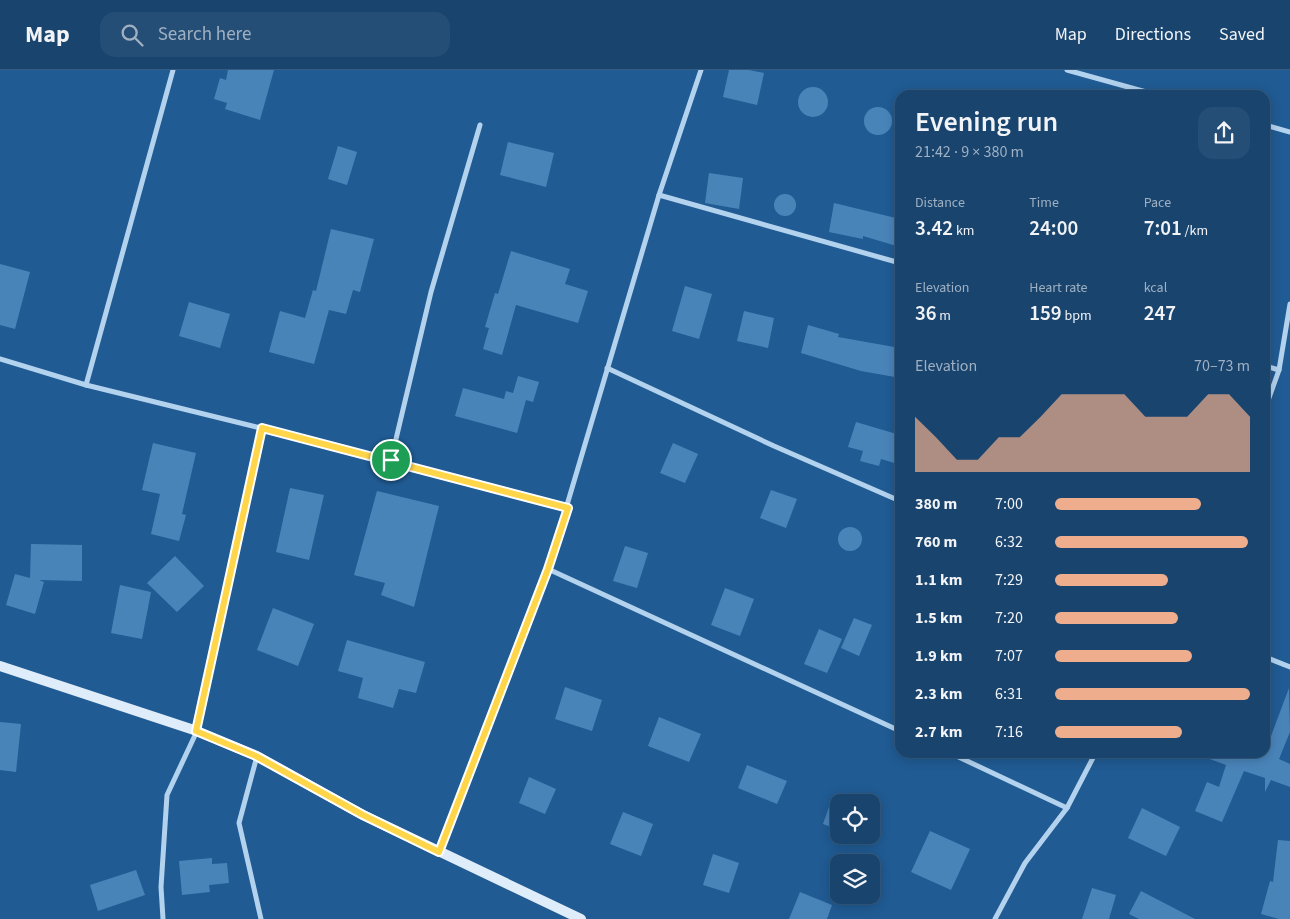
<!DOCTYPE html>
<html lang="en">
<head>
<meta charset="utf-8">
<style>
	body { margin:0; font-family:"Source Sans 3",sans-serif; background:#254e76; color:#f1f3f6; height:100vh; display:flex; flex-direction:column; font-size:19px; white-space:nowrap }
	* { box-sizing:border-box; margin:0 }
	p { font-size:16px; color:#9fb0c2 }
	.icon { flex:none; width:28px; height:28px; fill:none; stroke:currentColor; stroke-width:2; stroke-linecap:round; stroke-linejoin:round }
	.map { position:relative; flex:1; overflow:hidden }
	.drawer { position:absolute; left:895px; top:20px; width:375px; height:668px; display:flex; flex-direction:column; background:#18446e; border-radius:15px; box-shadow:0 2px 12px #0003,0 0 0 1px #365c81 }
	.drawer>* { flex:none }
	.fabs { position:absolute; left:830px; top:724px; display:grid; gap:10px }
	.fabs a { display:grid; place-items:center; width:50px; height:50px; border-radius:10px; background:#18446e; box-shadow:0 2px 12px #0003,0 0 0 1px #365c81; font-size:25px }
	.pin { position:absolute; display:grid; place-items:center; width:42px; height:42px; color:#fff; margin:-21px; border:2px solid #fff; border-radius:50%; box-shadow:0 1px 5px #0007 }
	.round { display:grid; place-items:center; flex:none; width:52px; height:52px; border-radius:15px; background:#254e76 }
	.overview { display:flex; align-items:center; justify-content:space-between; height:85px; padding:0 20px }
	h1 { font-size:28px; font-weight:600; line-height:38px }
	.stats { display:grid; grid-template-columns:repeat(3,1fr); gap:8px; height:85px; padding:5px 20px }
	.stats div { display:grid; align-content:center }
	.stats b { font-size:21px; font-weight:600 }
	.stats small { font-size:14px; font-weight:400 }
	.stats p { font-size:14px }
	.chart { height:140px; padding:10px 20px }
	.chart p { display:flex; justify-content:space-between }
	.chart svg { width:100%; height:90px; margin-top:5px; fill:#eead8d; opacity:.7 }
	ul { padding:0 20px; list-style:none; font-size:16px }
	li { display:grid; grid-template-columns:80px 60px 1fr; align-items:center; height:38px }
	li i { height:12px; border-radius:6px; background:#eead8d }
	header { display:flex; align-items:center; gap:30px; box-sizing:border-box; height:70px; padding:0 25px; background:#18446e; border-bottom:1px solid #365c81 }
	header strong { font-size:24px }
	nav { display:flex; gap:28px; margin-inline-start:auto; font-size:18px }
	.search { width:350px; height:45px; background:#254e76; display:flex; align-items:center; gap:12px; box-sizing:border-box; padding:0 18px; border-radius:15px; color:#9fb0c2; font-size:19px }
	.map>svg:first-child { display:block }
	.building { fill:#4984b9 }
	.lines { fill:none; stroke-linecap:round; stroke-linejoin:round }
	.street { stroke:#b3d2ee; stroke-width:5 }
	.secondary { stroke:#dfedfa; stroke-width:10 }
	.route-casing { stroke:#fff; stroke-width:10 }
	.route { stroke:#ffd54a; stroke-width:6 }
</style>
</head>
<body>
<header>
<strong>Map</strong>
<div class="search"><svg class="icon" aria-label="search" viewBox="0 0 24 24"><circle cx="10" cy="10" r="6"/><path d="M15 15l6 6"/></svg>Search here</div>
<nav><a>Map</a><a>Directions</a><a>Saved</a></nav>
</header>
<div class="map">
<svg width="1290" height="849" viewBox="0 0 1290 849">
	<rect width="100%" height="100%" fill="#205b93"/>
	<g class="building">
		<path d="M228,0H274L260,50L225,39L227,33L214,29L220,8L226,10Z"/>
		<path d="M729,0H749L764,3L757,35L723,27Z"/>
		<circle cx="813" cy="32" r="15"/>
		<circle cx="878" cy="51" r="14"/>
		<path d="M508,72L554,83L546,117L500,105Z"/>
		<path d="M338,76L357,82L347,115L328,109Z"/>
		<path d="M709,103L743,108L739,139L705,133Z"/>
		<circle cx="785" cy="135" r="11"/>
		<path d="M834,133L900,149V177L863,166V169L829,162Z"/>
		<path d="M331,159L374,169L360,222L353,220L346,244L329,240L314,294L269,282L280,241L305,248L313,220L316,221Z"/>
		<path d="M511,181L570,199L565,214L588,221L578,253L516,235L502,285L483,279L489,258L485,257L495,223L498,224Z"/>
		<path d="M0,194L30,202L15,259L0,255Z"/>
		<path d="M685,216L712,224L699,269L672,261Z"/>
		<path d="M189,232L230,244L220,278L179,266Z"/>
		<path d="M744,241L774,248L768,278L737,271Z"/>
		<path d="M808,255L839,264L838,267L900,278L895,307L861,301L801,283Z"/>
		<path d="M518,306L539,312L533,332L526,330L517,363L455,346L463,318L504,329L506,321L513,323Z"/>
		<path d="M856,352L900,365L894,393L881,389L879,396L860,391L863,381L848,377Z"/>
		<path d="M153,373L196,383L182,444L186,445L179,471L151,464L160,424L142,420Z"/>
		<path d="M673,373L698,384L685,413L660,403Z"/>
		<path d="M290,418L324,425L309,490L276,482Z"/>
		<path d="M771,420L797,429L786,458L760,448Z"/>
		<path d="M377,421L439,436L414,537L381,525L385,513L354,505Z"/>
		<circle cx="850" cy="469" r="12"/>
		<path d="M31,474L82,475V511L39,510L44,512L35,544L6,535L15,504L30,508Z"/>
		<path d="M625,476L648,483L637,518L613,511Z"/>
		<path d="M175,486L204,516L177,542L147,513Z"/>
		<path d="M120,515L151,522L142,569L111,563Z"/>
		<path d="M725,518L754,529L740,566L711,555Z"/>
		<path d="M273,538L314,554L298,596L257,580Z"/>
		<path d="M854,548L872,555L859,586L841,578Z"/>
		<path d="M819,559L842,569L827,603L804,594Z"/>
		<path d="M347,570L425,592L416,623L399,619L393,638L358,628L363,608L338,601Z"/>
		<path d="M565,617L602,630L592,661L555,649Z"/>
		<path d="M1289,618L1290,662L1279,689L1290,694V717L1271,710L1265,722V708L1244,701L1222,752L1195,741L1207,712L1219,717L1226,695L1199,685L1200,682H1265Z"/>
		<path d="M659,647L701,664L689,692L648,676Z"/>
		<path d="M0,652L21,654L16,702L0,700Z"/>
		<path d="M747,695L787,711L777,734L738,718Z"/>
		<path d="M529,707L556,719L545,744L519,733Z"/>
		<path d="M830,734L839,737V760L823,754Z"/>
		<path d="M1142,738L1180,757L1166,786L1128,768Z"/>
		<path d="M623,742L653,754L641,786L610,774Z"/>
		<path d="M930,761L970,779L951,820L911,802Z"/>
		<path d="M1278,770L1290,771V849H1279L1261,844L1270,811L1273,812Z"/>
		<path d="M713,784L739,793L729,823L703,815Z"/>
		<path d="M212,788V794L227,793L229,813L209,815L210,822L182,825L179,791Z"/>
		<path d="M136,800L145,825L98,841L90,815Z"/>
		<path d="M1092,818L1116,825L1109,849H1082Z"/>
		<path d="M1141,821L1195,849H1139L1129,844Z"/>
		<path d="M800,822L832,835L827,849H789Z"/>
	</g>
	<g class="lines">
		<g class="street">
			<path d="M1067,0L1157,25"/>
			<path d="M1265,55L1290,62"/>
			<path d="M659,125L900,193"/>
			<path d="M0,289L86,315L391,390L568,437"/>
			<path d="M1265,296L1279,300"/>
			<path d="M607,298L774,376L900,431"/>
			<path d="M86,315L173,0"/>
			<path d="M1265,339L1279,300L1290,234"/>
			<path d="M391,390L431,222L480,55"/>
			<path d="M548,499L900,661"/>
			<path d="M1265,587L1290,597"/>
			<path d="M948,682L1067,738"/>
			<path d="M257,686L239,753L261,849"/>
			<path d="M439,781L548,499L659,125L701,0"/>
			<path d="M163,849L161,817L167,725L197,661L262,358"/>
			<path d="M995,849L1025,793L1067,738L1096,682"/>
		</g>
		<path class="secondary" d="M0,596L197,661L257,686L363,745L581,849"/>
	</g>
	<g class="lines">
		<g class="route-casing">
			<path id="route" d="M262,358L568,438L548,499L439,782L363,745L256,686L196,661Z"/>
		</g>
		<use href="#route" class="route"/>
	</g>
</svg>
<div class="fabs">
<a><svg class="icon" aria-label="locate" viewBox="0 0 24 24"><circle cx="12" cy="12" r="6"/><path d="M12 2v4M12 18v4M2 12h4M18 12h4"/></svg></a>
<a><svg class="icon" aria-label="layers" viewBox="0 0 24 24"><path d="M12 4l9 5-9 5-9-5zM3 14l9 5 9-5"/></svg></a>
</div>
<div class="pin" style="left:391px;top:390px;background:#1e9e55"><svg class="icon" aria-label="arrive" viewBox="0 0 24 24"><path d="M6 21V4h12l-3 4 3 4H6"/></svg></div>
<section class="drawer">
<div class="overview"><div><h1>Evening run</h1><p>21:42 · 9 × 380 m</p></div><a class="round"><svg class="icon" aria-label="share" viewBox="0 0 24 24"><path d="M12 15V3M7 8l5-5 5 5M5 13v7h14v-7"/></svg></a></div>
<div class="stats">
<div><p>Distance</p><b>3.42<small> km</small></b></div>
<div><p>Time</p><b>24:00</b></div>
<div><p>Pace</p><b>7:01<small> /km</small></b></div>
</div>
<div class="stats">
<div><p>Elevation</p><b>36<small> m</small></b></div>
<div><p>Heart rate</p><b>159<small> bpm</small></b></div>
<div><p>kcal</p><b>247</b></div>
</div>
<div class="chart"><p><span>Elevation</span>70–73 m</p>
<svg viewBox="0 0 160 44" preserveAspectRatio="none"><path d="M0 44V17L10 27L20 38L30 38L40 27L50 27L60 17L70 6L80 6L90 6L100 6L110 17L120 17L130 17L140 6L150 6L160 17V44z"/></svg>
</div>
<ul>
<li><b>380 m</b>7:00<i style="width:75%"></i></li>
<li><b>760 m</b>6:32<i style="width:99%"></i></li>
<li><b>1.1 km</b>7:29<i style="width:58%"></i></li>
<li><b>1.5 km</b>7:20<i style="width:63%"></i></li>
<li><b>1.9 km</b>7:07<i style="width:70%"></i></li>
<li><b>2.3 km</b>6:31<i style="width:100%"></i></li>
<li><b>2.7 km</b>7:16<i style="width:65%"></i></li>
</ul>
</section>
</div>
</body>
</html>
